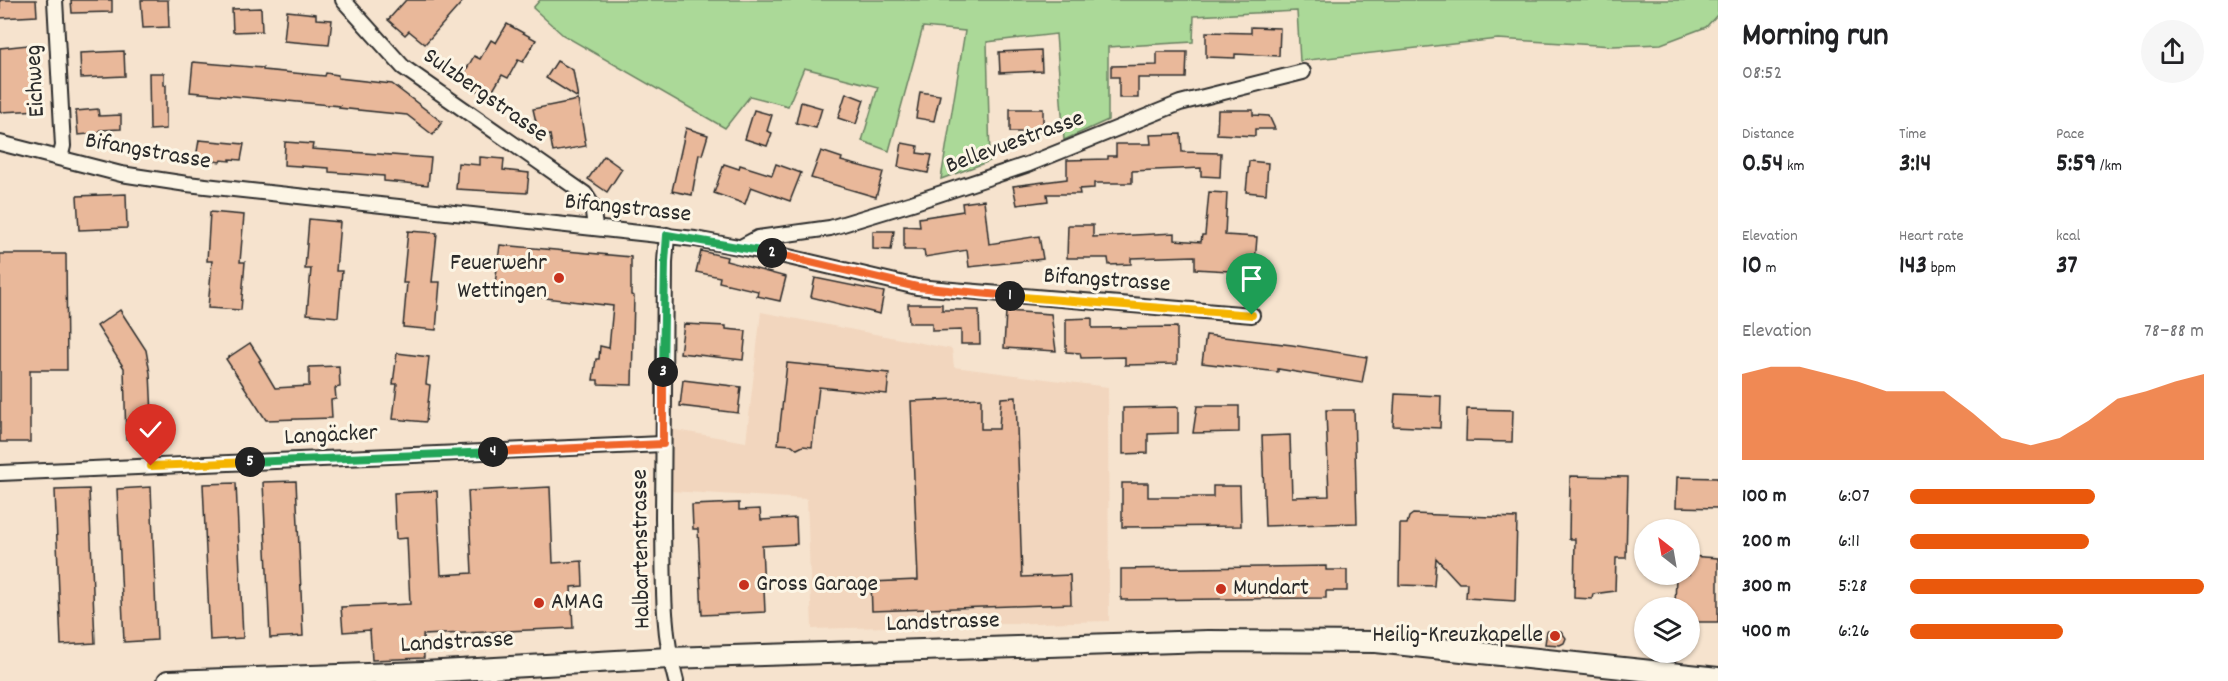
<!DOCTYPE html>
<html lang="en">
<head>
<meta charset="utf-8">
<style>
	body { margin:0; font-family:Dekko,sans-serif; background:#f6f6f6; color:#202124; height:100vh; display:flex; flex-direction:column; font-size:22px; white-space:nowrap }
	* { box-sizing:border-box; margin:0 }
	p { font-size:20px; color:#757577 }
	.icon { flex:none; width:33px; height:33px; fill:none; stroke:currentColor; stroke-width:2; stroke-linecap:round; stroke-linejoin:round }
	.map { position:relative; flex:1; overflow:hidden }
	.drawer { display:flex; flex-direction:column; background:#fff; width:510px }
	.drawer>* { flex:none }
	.needle { width:39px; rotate:329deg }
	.tools { position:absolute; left:1634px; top:519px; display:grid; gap:12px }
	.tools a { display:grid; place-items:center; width:66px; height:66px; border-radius:50%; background:#fff; box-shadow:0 2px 4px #0004; font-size:30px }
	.pin { position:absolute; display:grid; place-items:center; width:51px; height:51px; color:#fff; margin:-62px -26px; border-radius:50% 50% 50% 0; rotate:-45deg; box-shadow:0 0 6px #0007 }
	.pin .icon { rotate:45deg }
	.km { position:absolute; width:30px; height:30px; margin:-15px; border-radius:50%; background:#222; color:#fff; font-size:16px; line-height:30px; text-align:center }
	.round { display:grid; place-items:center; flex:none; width:63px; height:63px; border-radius:32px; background:#f6f6f6 }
	.headline { display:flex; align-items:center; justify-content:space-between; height:102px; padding:0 24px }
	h1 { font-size:33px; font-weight:700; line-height:45px }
	.stats { display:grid; grid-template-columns:repeat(3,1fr); gap:9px; height:102px; padding:6px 24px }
	.stats div { display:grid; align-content:center }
	.stats b { font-size:26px; font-weight:700 }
	.stats small { font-size:16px; font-weight:400 }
	.stats p { font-size:16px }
	.chart { height:168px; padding:12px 24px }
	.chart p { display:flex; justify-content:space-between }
	.chart svg { width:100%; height:108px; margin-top:6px; fill:#ea580c; opacity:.7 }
	ul { padding:0 24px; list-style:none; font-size:20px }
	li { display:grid; grid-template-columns:96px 72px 1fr; align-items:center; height:45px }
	li i { height:15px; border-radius:8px; background:#ea580c }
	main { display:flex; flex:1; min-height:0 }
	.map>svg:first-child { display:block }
	.built { fill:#f2d6be }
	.green { fill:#abd998; stroke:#6b8262; stroke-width:1.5 }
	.building { fill:#e9b89a; stroke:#2b2b2b; stroke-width:1.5 }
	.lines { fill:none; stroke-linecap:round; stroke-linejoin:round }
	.minor-casing { stroke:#2b2b2b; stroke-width:18 }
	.secondary-casing { stroke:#2b2b2b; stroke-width:24 }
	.minor { stroke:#fcf5e5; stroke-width:14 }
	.secondary { stroke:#fcf5e5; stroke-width:20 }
	.split-1-casing { stroke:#fff; stroke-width:12 }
	.split-2-casing { stroke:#fff; stroke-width:12 }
	.split-3-casing { stroke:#fff; stroke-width:12 }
	.split-4-casing { stroke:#fff; stroke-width:12 }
	.split-5-casing { stroke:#fff; stroke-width:12 }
	.split-6-casing { stroke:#fff; stroke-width:12 }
	.split-1 { stroke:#f5b400; stroke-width:8 }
	.split-2 { stroke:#f0652b; stroke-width:8 }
	.split-3 { stroke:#22a559; stroke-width:8 }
	.split-4 { stroke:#f0652b; stroke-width:8 }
	.split-5 { stroke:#22a559; stroke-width:8 }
	.split-6 { stroke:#f5b400; stroke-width:8 }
	.poi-dot { fill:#c8321e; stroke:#fcf5e5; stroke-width:2 }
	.labels { text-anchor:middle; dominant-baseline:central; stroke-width:6; stroke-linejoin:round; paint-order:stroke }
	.street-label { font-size:24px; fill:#2b2b2b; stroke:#fcf5e5 }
	.poi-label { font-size:24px; fill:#2b2b2b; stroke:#fcf5e5; text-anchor:start }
</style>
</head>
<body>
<main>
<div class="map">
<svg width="1718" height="681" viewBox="0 0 1718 681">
	<rect width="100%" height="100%" fill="#f6e3ce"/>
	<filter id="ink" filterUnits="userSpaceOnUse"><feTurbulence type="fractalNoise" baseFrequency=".0167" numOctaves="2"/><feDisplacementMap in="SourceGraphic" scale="12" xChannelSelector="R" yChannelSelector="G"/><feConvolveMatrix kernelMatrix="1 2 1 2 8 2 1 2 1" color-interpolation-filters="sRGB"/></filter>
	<g filter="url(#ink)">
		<path class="built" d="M761,312L952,349L954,367L1108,387L1109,621L812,629L807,499L670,491V429L746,442Z"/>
		<path class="green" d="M540,0H1718V14L1706,27L1661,44L1613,46L1498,39L1300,61L1297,11L1194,16L1193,42L1108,47V120L1064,140L1056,34L987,42L990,161L941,179L965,31L923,27L889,151L862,141L878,87L804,68L788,106L750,96L725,128L563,35L533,8Z"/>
		<g class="building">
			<path d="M0,0H36L37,16L0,18Z"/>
			<path d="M71,0H112V12L72,13Z"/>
			<path d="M141,0H168L169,27L143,28Z"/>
			<path d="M406,0H464L425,44L409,31L405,35L388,20Z"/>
			<path d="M261,8L262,31L233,32L232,9Z"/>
			<path d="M287,11L316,14V19L332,20L329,45L284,41Z"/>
			<path d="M507,24L536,40L523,62L518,60L508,78L502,75L489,97L460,81L474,56L480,59L491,40L496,43Z"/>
			<path d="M1251,27L1280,28L1279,56L1235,54V58L1206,57V32L1251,33Z"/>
			<path d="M28,45V58L32,57L33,81H42V110L0,112V48Z"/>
			<path d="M1041,50L1042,71L1000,73L999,52Z"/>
			<path d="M124,51L125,76L81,78L80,53Z"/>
			<path d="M1157,52H1187L1186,78H1138V98H1119V77H1111V66L1157,65Z"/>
			<path d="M557,61L573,70L578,98L546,78Z"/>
			<path d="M193,62L263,68V70L325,76L326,73L338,75V78L392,84L442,122L433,135L407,115L339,108L340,106L190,92Z"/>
			<path d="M149,73H164V85H166V129L150,130Z"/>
			<path d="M920,92L940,95L934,121L916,118Z"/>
			<path d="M846,93L864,100L856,124L838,118Z"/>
			<path d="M578,100L586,146L553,152L550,135L534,138L531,123L536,122L533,109Z"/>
			<path d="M801,102L822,108L816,128L796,123Z"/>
			<path d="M98,109L99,116L121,115V129L100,130V133L78,135L76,111Z"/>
			<rect x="1010" y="109" width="33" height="23"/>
			<path d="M754,110L772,115L767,131L772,133L767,146L745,139Z"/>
			<path d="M1218,110H1253V115L1269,116L1275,129H1255V136L1217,134Z"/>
			<path d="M686,128L708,135L702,155L699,154L692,195L672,191Z"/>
			<path d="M1181,134L1182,152L1221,153L1220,177L1201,176V168L1132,171V183H1094V188L1079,189L1080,194H1047L1048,201L1017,205L1013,186L1067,179V160L1108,159V156H1116V144H1151L1150,135Z"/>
			<path d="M199,140L244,144L241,160L230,159V161L221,160L220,162L196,158Z"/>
			<path d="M285,142L313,144L312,149L431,158L428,185L384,181V176L329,172V168L284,165Z"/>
			<path d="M902,143L918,146L917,153L932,155L928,173L898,167Z"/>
			<path d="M821,151L842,158L841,161L883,172L876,197L811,178Z"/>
			<path d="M604,156L622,169L607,192L588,179Z"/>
			<path d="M480,157L504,159L503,170L529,173L527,193L456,189L458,163L480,165Z"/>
			<path d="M1249,161L1268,163L1266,194L1246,192Z"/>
			<path d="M724,164L739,169L740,165L772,175L776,164L801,173L790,201L751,187L745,204L714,193Z"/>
			<path d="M1209,192L1227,193L1225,235L1257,237L1255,263L1248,262L1247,272L1195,269V256L1131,258V264L1109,265L1108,258H1067L1068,225H1093V237L1175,233V240L1201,242L1202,235H1205Z"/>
			<path d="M126,194L127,228L79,230L77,196Z"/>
			<path d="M984,200L989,244L1039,236L1043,259L969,267L967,250L925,257L924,250H904V226L920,227L919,218L963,211L962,203Z"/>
			<path d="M210,212L244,215L240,262H245L241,310L208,308L212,261H207Z"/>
			<path d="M309,219L340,222L336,271H342L338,317L307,314L311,269H305Z"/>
			<path d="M408,231L437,233L432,282H440L436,330L403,327L407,283H403Z"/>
			<path d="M873,231H894L891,250L873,249Z"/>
			<path d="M500,245L631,257V295L634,296L632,385L598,384V380H593L596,359H599L600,346L609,348L613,306L494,292Z"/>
			<path d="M701,251L727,257L726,261L786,277L780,301L757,296L758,291L719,282L720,277L696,272Z"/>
			<path d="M0,254H66L67,370H30V442H0Z"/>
			<path d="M815,278L884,292L880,314L811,297Z"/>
			<path d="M908,304H942V310H979L980,344H961V330L932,331V323H909Z"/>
			<path d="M120,310L146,350L150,373L153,438L126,439L124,368L97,326Z"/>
			<path d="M1006,311L1051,314L1056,351L1004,348Z"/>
			<path d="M1092,318V328L1177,327V364L1125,365V357L1081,358L1080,353L1066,352V319Z"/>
			<path d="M684,324L726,326V329L746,331L743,360L680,353Z"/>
			<path d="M1206,335L1292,345L1367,357L1362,383L1278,369V372L1202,363Z"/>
			<path d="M250,343L261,360L259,361L275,388L309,386V367L339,366L340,387L335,388L336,399L331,400L332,418L266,420L226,359Z"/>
			<path d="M397,353L429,357L426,384L430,385L426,422L393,419L397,384H393Z"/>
			<path d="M787,363L889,373L887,394L819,387L812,447L803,446L797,449L792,445L778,444Z"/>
			<path d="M683,380L741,387L738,413L680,406Z"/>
			<path d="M1395,394L1441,396L1440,428L1393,426Z"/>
			<path d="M1016,397L1022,577L1070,575L1071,604L872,611L871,582L918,580L911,401L981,398V429H999L1001,398Z"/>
			<path d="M1197,406H1239V432L1193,433Z"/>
			<path d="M1178,407V433L1148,434V453L1123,454V408Z"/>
			<path d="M1467,409L1513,410L1512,442L1466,441Z"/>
			<path d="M1326,410H1354L1357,523L1265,526L1262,436L1290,435L1292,497L1329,496Z"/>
			<path d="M1570,476L1628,477L1626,558H1616L1615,591L1593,594L1592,599L1574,598L1575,539H1569Z"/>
			<path d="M1677,477L1718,478V508L1676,507Z"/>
			<path d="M296,481L303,636L270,638L263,482Z"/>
			<path d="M236,483L243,638L210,640L203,484Z"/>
			<path d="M1122,483H1148V497H1213V486H1240L1241,526L1122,527Z"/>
			<path d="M151,487L157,640L124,642L117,489Z"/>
			<path d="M550,487L553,563L582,561L583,586L571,587L573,628L423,635L424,658L372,660L370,630L343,632L341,607L410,604L407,538L396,539L394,493L437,491L441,575L472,573L468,491Z"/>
			<path d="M89,489L95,643L61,645L55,490Z"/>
			<path d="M739,503V510L760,509L761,520L796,518L797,544L762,546L765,612L702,615L698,529H693L692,505Z"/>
			<path d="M1413,514L1517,518L1515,601L1466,598L1467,583H1459L1436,558L1434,586L1399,585L1400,524H1407L1409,517Z"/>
			<path d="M1689,556L1718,558V622H1689V608H1675L1676,574H1689Z"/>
			<path d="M1326,566V570H1347V591H1326V598L1121,600V569Z"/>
			<path d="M1547,631H1561L1566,638L1564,643L1560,645L1545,644Z"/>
		</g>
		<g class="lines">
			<g class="minor-casing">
				<g id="minor">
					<path d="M55,0L63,146L60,158"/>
					<path d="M343,0L403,67L585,194L592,205L595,227"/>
					<path d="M0,143L121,174L187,184L695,239L776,254L917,287L1252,315"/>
					<path d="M667,235L665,262C664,347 663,432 663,518C664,573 661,627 676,681"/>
					<path d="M741,247L758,238L830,228L912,203L1029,164L1180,103L1303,72"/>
					<path d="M0,473L663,444"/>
				</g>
			</g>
			<g class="secondary-casing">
				<path id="secondary" d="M168,681L423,672L669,658L1208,641L1376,642L1718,678"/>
			</g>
			<use href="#minor" class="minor"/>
			<use href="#secondary" class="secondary"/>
		</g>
	</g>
	<g class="lines" filter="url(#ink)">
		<g class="split-1-casing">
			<path id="split-1" d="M1010,296L1252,315"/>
		</g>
		<g class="split-2-casing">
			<path id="split-2" d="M772,253L917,287L1010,296"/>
		</g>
		<g class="split-3-casing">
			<path id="split-3" d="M663,372L665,262L667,235L772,253"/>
		</g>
		<g class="split-4-casing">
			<path id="split-4" d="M493,452L663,444V372"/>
		</g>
		<g class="split-5-casing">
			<path id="split-5" d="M250,462L493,452"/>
		</g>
		<g class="split-6-casing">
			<path id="split-6" d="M151,466L250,462"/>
		</g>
		<use href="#split-1" class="split-1"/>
		<use href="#split-2" class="split-2"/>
		<use href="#split-3" class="split-3"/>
		<use href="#split-4" class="split-4"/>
		<use href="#split-5" class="split-5"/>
		<use href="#split-6" class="split-6"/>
	</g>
	<g class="poi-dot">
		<circle cx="559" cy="278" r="6"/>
		<circle cx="744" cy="585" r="6"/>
		<circle cx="1221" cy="589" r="6"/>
		<circle cx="539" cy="603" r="6"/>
		<circle cx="1555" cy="636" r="6"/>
	</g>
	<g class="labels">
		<g class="street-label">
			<text transform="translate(36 81) rotate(-93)">Eichweg</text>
			<text transform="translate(485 96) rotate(35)">Sulzbergstrasse</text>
			<text transform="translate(1015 143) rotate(-20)">Bellevuestrasse</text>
			<text transform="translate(148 152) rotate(10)">Bifangstrasse</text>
			<text transform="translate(628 209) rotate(6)">Bifangstrasse</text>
			<text transform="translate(1107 281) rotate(4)">Bifangstrasse</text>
			<text transform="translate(331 436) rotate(-3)">Langäcker</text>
			<text transform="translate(642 549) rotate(-91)">Halbartenstrasse</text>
			<text transform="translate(943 623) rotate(-2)">Landstrasse</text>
			<text transform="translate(457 643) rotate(-3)">Landstrasse</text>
		</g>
		<g class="poi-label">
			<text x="547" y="264" text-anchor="end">Feuerwehr<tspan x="547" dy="28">Wettingen</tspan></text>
			<text x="756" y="585">Gross Garage</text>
			<text x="1233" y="589">Mundart</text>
			<text x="551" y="603">AMAG</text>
			<text x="1543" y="636" text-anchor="end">Heilig-Kreuzkapelle</text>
		</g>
	</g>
</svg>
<div class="tools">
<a><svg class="needle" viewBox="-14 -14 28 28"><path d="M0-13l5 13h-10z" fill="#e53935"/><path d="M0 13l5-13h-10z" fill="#757577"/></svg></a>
<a><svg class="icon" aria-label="layers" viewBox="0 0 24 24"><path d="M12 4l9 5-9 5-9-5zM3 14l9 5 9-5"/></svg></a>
</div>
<div class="pin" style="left:1252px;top:315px;background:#1e9e55"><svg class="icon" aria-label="arrive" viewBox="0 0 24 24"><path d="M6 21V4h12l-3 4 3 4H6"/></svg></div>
<div class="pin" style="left:151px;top:466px;background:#d93025"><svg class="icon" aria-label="check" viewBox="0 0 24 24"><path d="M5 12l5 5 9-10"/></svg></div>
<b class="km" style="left:1010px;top:296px">1</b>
<b class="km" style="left:772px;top:253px">2</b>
<b class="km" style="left:663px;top:372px">3</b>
<b class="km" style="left:493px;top:452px">4</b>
<b class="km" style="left:250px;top:462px">5</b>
</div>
<section class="drawer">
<div class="headline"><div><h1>Morning run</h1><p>08:52</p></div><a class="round"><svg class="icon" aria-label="share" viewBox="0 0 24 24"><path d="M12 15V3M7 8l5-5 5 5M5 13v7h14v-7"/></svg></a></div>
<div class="stats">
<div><p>Distance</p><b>0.54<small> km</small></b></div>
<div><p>Time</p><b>3:14</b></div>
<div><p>Pace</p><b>5:59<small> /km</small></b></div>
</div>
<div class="stats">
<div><p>Elevation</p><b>10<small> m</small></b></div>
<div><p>Heart rate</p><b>143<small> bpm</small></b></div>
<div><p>kcal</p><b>37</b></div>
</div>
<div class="chart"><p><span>Elevation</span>78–88 m</p>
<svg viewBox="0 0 160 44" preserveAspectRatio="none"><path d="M0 44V9L10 6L20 6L30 9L40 12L50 16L60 16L70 16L80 25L90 35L100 38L110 35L120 28L130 19L140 16L150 12L160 9V44z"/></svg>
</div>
<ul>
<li><b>100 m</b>6:07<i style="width:63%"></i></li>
<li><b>200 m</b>6:11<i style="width:61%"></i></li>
<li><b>300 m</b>5:28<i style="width:100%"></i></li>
<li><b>400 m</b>6:26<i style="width:52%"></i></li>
</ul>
</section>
</main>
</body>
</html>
